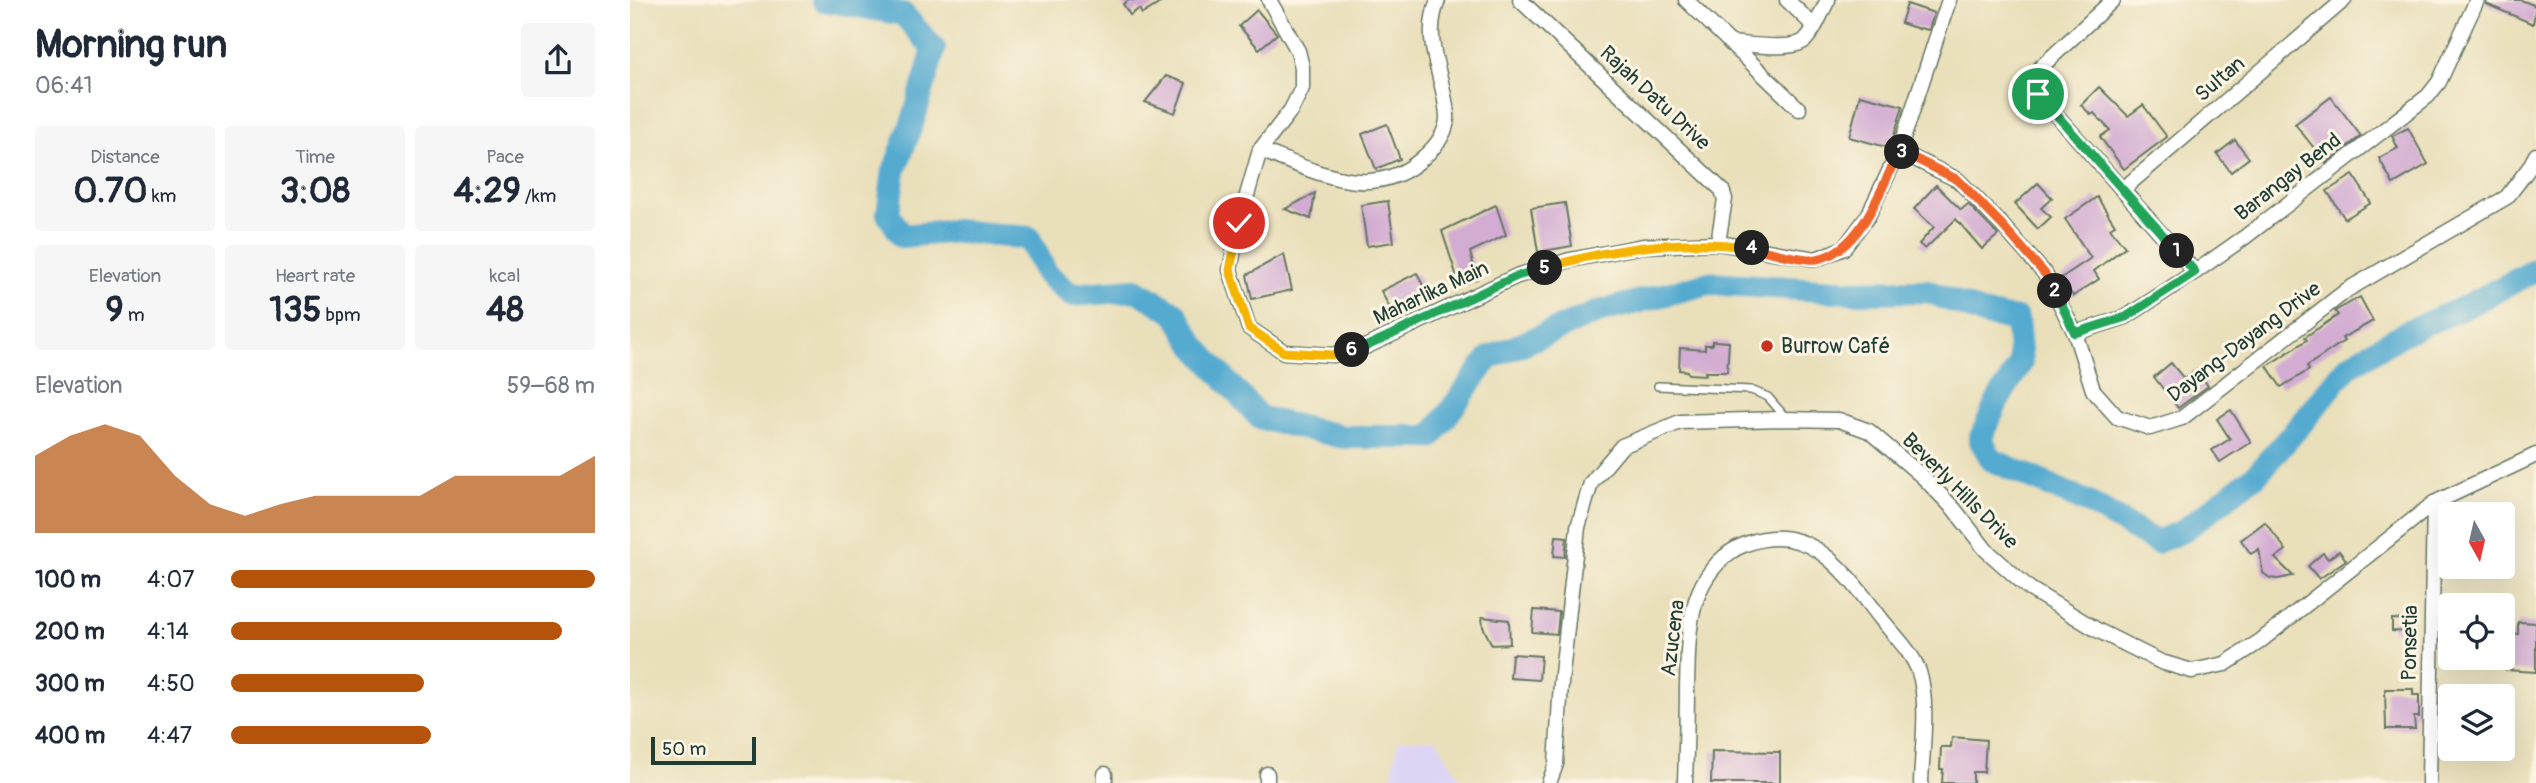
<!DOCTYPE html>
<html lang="en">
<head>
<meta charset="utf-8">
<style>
	body { margin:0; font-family:Pangolin,sans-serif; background:#f6f6f7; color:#1f2937; height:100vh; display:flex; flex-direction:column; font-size:26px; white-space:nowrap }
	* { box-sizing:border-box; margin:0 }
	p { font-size:23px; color:#747a83 }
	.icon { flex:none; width:38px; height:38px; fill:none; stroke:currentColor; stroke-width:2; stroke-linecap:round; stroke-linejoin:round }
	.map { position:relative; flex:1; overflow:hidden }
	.details { display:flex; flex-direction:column; background:#fff; width:630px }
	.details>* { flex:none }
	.needle { width:46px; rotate:172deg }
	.fabs { position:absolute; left:1808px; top:502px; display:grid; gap:14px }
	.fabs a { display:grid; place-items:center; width:77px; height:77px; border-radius:7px; background:#fff; box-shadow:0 7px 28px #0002; font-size:35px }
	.scale { position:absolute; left:21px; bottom:18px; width:105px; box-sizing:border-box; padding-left:7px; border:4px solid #1f3d34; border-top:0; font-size:19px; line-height:24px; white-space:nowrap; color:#1f3d34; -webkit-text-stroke:5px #fcf5e5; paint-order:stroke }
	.pin { position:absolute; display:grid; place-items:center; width:60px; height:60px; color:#fff; margin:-30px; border:4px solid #fff; border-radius:50%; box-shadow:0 2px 7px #0007 }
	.km { position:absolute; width:35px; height:35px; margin:-18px; border-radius:50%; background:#222; color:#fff; font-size:19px; line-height:35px; text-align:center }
	.round { display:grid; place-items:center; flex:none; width:74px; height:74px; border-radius:7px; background:#f6f6f7 }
	.summary { display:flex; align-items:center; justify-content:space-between; height:119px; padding:0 35px }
	h1 { font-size:38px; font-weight:700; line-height:52px }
	.metrics { display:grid; grid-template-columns:repeat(3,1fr); gap:10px; height:119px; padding:7px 35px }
	.metrics div { display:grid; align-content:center; border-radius:7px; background:#f6f6f7; text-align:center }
	.metrics b { font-size:35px; font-weight:700 }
	.metrics small { font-size:19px; font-weight:400 }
	.metrics p { font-size:19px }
	.chart { height:196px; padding:14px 35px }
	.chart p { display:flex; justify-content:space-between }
	.chart svg { width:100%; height:126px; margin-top:7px; fill:#b45309; opacity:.7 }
	ul { padding:0 35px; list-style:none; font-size:23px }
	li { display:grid; grid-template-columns:112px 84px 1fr; align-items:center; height:52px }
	li i { height:18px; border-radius:9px; background:#b45309 }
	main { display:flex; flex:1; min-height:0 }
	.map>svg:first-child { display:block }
	.built { fill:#ded5f5 }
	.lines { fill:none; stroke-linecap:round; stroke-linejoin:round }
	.river { stroke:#54aad0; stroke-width:24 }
	.building { fill:#d2acd2 }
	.lane-casing { stroke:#667663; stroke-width:10 }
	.street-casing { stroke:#667663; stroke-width:17 }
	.lane { stroke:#fff; stroke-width:7 }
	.street { stroke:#fff; stroke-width:14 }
	.split-1-casing { stroke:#fff; stroke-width:14 }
	.split-2-casing { stroke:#fff; stroke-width:14 }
	.split-3-casing { stroke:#fff; stroke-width:14 }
	.split-4-casing { stroke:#fff; stroke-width:14 }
	.split-5-casing { stroke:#fff; stroke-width:14 }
	.split-6-casing { stroke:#fff; stroke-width:14 }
	.split-7-casing { stroke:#fff; stroke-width:14 }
	.split-1 { stroke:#22a559; stroke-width:9 }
	.split-2 { stroke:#22a559; stroke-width:9 }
	.split-3 { stroke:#f0652b; stroke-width:9 }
	.split-4 { stroke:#f0652b; stroke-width:9 }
	.split-5 { stroke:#f5b400; stroke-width:9 }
	.split-6 { stroke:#22a559; stroke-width:9 }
	.split-7 { stroke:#f5b400; stroke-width:9 }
	.poi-dot { fill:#c8321e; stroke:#fcf5e5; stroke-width:2.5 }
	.labels { text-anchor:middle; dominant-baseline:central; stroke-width:6; stroke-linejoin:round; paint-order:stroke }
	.street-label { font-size:21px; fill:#1f3d34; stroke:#fcf5e5 }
	.poi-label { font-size:21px; fill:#1f3d34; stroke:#fcf5e5; text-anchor:start }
</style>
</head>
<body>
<main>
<section class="details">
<div class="summary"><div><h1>Morning run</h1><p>06:41</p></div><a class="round"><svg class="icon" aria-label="share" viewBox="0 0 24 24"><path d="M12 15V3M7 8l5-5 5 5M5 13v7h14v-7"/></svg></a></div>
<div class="metrics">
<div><p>Distance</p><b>0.70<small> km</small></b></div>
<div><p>Time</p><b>3:08</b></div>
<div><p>Pace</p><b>4:29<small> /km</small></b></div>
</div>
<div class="metrics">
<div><p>Elevation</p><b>9<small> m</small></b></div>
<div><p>Heart rate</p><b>135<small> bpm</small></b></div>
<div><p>kcal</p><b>48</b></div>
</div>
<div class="chart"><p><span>Elevation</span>59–68 m</p>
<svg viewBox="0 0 160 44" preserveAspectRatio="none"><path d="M0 44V17L10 10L20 6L30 10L40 24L50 34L60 38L70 34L80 31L90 31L100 31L110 31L120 24L130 24L140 24L150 24L160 17V44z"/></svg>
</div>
<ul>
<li><b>100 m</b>4:07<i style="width:100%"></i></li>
<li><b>200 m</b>4:14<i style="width:91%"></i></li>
<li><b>300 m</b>4:50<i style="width:53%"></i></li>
<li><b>400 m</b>4:47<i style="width:55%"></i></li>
</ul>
</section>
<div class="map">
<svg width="1906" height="783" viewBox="0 0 1906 783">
	<rect width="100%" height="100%" fill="#fcf5e5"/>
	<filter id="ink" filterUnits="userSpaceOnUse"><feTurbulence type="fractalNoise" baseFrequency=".0143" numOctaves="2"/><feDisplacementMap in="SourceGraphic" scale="14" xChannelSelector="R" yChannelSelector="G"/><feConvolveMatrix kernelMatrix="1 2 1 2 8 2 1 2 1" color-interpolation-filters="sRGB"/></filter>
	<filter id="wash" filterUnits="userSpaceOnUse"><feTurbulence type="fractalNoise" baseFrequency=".00686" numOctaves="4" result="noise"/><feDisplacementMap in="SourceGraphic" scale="28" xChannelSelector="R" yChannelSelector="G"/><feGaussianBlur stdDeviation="1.57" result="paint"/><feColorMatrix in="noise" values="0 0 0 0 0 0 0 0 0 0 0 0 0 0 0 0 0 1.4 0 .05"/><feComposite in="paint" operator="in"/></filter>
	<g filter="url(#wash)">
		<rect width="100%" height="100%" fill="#e9dfba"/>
		<path class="built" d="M806,739L833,783H760L768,740Z"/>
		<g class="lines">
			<path class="river" d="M194,0L273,14L304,49L284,118L264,171L258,214L272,236L326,231L399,238L416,273L441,295L506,290L545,313L565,346L630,418L714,437H801L859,358L968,312L1079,283L1222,292L1298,291L1356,315L1387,319L1391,363L1368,400L1350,439L1362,460L1459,503L1526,542L1553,531L1626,475L1671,424L1717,367L1776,332L1831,309L1906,270"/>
		</g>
		<g id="blocks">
			<g class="building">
				<path d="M499,0H535L512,14L509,9L500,15L493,4Z"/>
				<path d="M1857,0H1891L1906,6L1903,24L1856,4Z"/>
				<path d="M1277,4L1304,13L1299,30L1289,28V29L1271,23Z"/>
				<path d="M627,10L647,34L629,49L609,26Z"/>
				<path d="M536,76L556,83L545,113L515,102Z"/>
				<path d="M1469,87L1498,116L1513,105L1537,137L1494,169L1470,137L1480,130L1464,113L1461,115L1451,105Z"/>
				<path d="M1230,95L1273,106L1260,148L1219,137Z"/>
				<path d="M1701,97L1731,136L1696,163L1665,124Z"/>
				<path d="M757,124L770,159L746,169L732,134Z"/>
				<path d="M1778,128L1798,164L1763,184L1749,158L1768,148L1762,136Z"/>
				<path d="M1605,140L1619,158L1601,172L1587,154Z"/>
				<path d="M1723,175L1741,203L1715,219L1697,191Z"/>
				<path d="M1408,183L1422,198L1411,208L1421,217L1408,229L1385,204Z"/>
				<path d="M1306,185L1331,210L1338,204L1368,235L1352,249L1326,219L1295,249L1289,244L1304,227L1284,209Z"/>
				<path d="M685,193L681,219L655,209Z"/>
				<path d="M1467,197L1485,225L1480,228L1495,247L1464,271L1469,279L1443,296L1431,278L1461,258L1435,219Z"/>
				<path d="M758,201L764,242L737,246L731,205Z"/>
				<path d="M935,203L942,246L908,252L901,208Z"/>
				<path d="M866,205L876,235L840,252L847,279L830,286L812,231Z"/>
				<path d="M654,254L662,290L622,299L617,275Z"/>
				<path d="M787,273L800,299L764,316L751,291Z"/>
				<path d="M1730,297L1743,321L1712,338L1714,341L1677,366L1679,370L1651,387L1637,366L1677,340L1675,337L1708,315L1705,311Z"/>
				<path d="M1082,341L1099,342L1097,372H1075L1076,375L1058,374L1057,371L1049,370L1050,348L1075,350V345H1082Z"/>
				<path d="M1541,363L1554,379L1567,370L1578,386L1548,408L1524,377Z"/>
				<path d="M1601,410L1621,442L1590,462L1582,450L1600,439L1587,419Z"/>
				<path d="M1635,522L1656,550L1645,558L1663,576L1648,579L1640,578L1633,573L1629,549L1621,554L1611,540Z"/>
				<path d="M926,536L937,537L935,557L924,556Z"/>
				<path d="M1709,551L1716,560L1689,579L1678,566L1693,553L1698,559Z"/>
				<path d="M904,610L929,612L927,634L902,632Z"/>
				<path d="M852,617L879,620L880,644L862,645L853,627Z"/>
				<path d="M1762,619L1780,620V632L1762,631Z"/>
				<path d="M1888,622L1906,623V672L1876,670L1878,633L1888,634Z"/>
				<path d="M882,654L911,656L909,680L880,678Z"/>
				<path d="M1755,689H1783V695H1789V717H1784L1785,729H1756Z"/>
				<path d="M1322,737L1356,740L1354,772H1343V783H1312L1313,769H1310L1311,747H1321Z"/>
				<path d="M1082,751L1150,752V783H1081Z"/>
			</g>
		</g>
	</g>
	<g filter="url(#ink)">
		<use href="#blocks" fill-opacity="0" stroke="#667663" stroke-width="2"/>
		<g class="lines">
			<g class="lane-casing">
				<path id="lane" d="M1028,386L1121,390L1138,397L1156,418"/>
			</g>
			<g class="street-casing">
				<g id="street">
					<path d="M639,0L668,51L672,67V88L661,110L630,150L609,223L600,270L619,328L654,352L703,355L735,347L887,276L940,260L1013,246L1088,243L1186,259L1214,248L1238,216L1269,151L1319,0"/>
					<path d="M890,0L1092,190L1095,199L1088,243"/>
					<path d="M1056,0L1169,109"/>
					<path d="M1157,0L1184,26"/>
					<path d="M1483,0L1410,68L1404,80L1408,94L1565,272"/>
					<path d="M1100,43C1117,44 1165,52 1176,39C1186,29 1191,12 1198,0"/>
					<path d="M630,150C685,171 744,205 795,156C806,146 818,132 817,115C814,74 791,42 808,0"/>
					<path d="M1269,151L1328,180L1372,225L1415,274L1445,333L1463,390L1487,417L1520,428L1552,418L1717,290L1877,197L1899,168L1906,155"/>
					<path d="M1492,190L1714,0"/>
					<path d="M1445,333L1496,317L1565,272L1615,237L1798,96L1809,82L1847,0"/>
					<path d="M475,783V774"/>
					<path d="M637,783V774"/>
					<path d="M919,783L926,764L931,683L948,527L961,483L992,446L1050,422L1150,419L1209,420L1239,431L1293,477L1324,509L1356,550L1400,589L1467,630L1531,662L1562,671L1595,664L1629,642L1804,503L1906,455"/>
					<path d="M1055,783C1056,751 1057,719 1057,687C1058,655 1057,622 1069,592C1078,571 1094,552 1116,544C1181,519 1217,575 1252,620C1265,636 1282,652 1289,672C1299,703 1292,750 1291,783"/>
					<path d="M1799,783L1804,503"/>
				</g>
			</g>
			<use href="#lane" class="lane"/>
			<use href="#street" class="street"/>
		</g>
	</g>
	<g class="lines" filter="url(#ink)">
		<g class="split-1-casing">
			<path id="split-1" d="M1408,94L1547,251"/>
		</g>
		<g class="split-2-casing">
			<path id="split-2" d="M1425,291L1445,333L1496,317L1565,272L1547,251"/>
		</g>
		<g class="split-3-casing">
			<path id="split-3" d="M1272,152L1328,180L1372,225L1415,274L1425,291"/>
		</g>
		<g class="split-4-casing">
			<path id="split-4" d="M1122,248C1137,251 1174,261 1187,259C1231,251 1252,187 1269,151L1272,152"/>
		</g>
		<g class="split-5-casing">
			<path id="split-5" d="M915,268C982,248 1053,237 1122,248"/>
		</g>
		<g class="split-6-casing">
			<path id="split-6" d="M722,350L735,347L887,276L915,268"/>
		</g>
		<g class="split-7-casing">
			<path id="split-7" d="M609,223L600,270L619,328L654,352L703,355L722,350"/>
		</g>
		<use href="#split-1" class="split-1"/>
		<use href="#split-2" class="split-2"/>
		<use href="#split-3" class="split-3"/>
		<use href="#split-4" class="split-4"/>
		<use href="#split-5" class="split-5"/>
		<use href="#split-6" class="split-6"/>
		<use href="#split-7" class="split-7"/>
	</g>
	<circle class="poi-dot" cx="1137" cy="346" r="7"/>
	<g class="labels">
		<g class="street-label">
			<text transform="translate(1590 79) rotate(-40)">Sultan</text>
			<text transform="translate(1025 98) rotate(43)">Rajah Datu Drive</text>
			<text transform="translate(1658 177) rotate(-38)">Barangay Bend</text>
			<text transform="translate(801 293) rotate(-25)">Maharlika Main</text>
			<text transform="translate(1614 342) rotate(-37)">Dayang-Dayang Drive</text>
			<text transform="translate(1330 491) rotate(45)">Beverly Hills Drive</text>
			<text transform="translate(1043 638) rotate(-83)">Azucena</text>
			<text transform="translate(1780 643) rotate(-89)">Ponsetia</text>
		</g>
		<g class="poi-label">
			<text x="1151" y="346">Burrow Café</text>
		</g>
	</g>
</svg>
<div class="fabs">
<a><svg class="needle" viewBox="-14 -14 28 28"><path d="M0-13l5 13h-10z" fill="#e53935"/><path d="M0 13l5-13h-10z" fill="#747a83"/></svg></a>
<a><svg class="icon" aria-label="locate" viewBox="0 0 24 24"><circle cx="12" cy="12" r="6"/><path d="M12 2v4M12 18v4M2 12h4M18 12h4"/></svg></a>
<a><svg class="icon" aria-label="layers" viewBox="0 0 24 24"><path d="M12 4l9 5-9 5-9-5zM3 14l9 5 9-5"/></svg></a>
</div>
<div class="scale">50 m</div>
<div class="pin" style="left:1408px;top:94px;background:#1e9e55"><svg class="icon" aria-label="arrive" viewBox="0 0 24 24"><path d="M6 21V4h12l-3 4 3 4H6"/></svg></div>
<div class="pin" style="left:609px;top:223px;background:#d93025"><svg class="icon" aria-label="check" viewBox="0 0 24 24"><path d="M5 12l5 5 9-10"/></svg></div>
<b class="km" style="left:1547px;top:251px">1</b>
<b class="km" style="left:1425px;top:291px">2</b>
<b class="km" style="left:1272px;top:152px">3</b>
<b class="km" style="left:1122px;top:248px">4</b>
<b class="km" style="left:915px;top:268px">5</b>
<b class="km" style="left:722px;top:350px">6</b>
</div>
</main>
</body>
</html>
